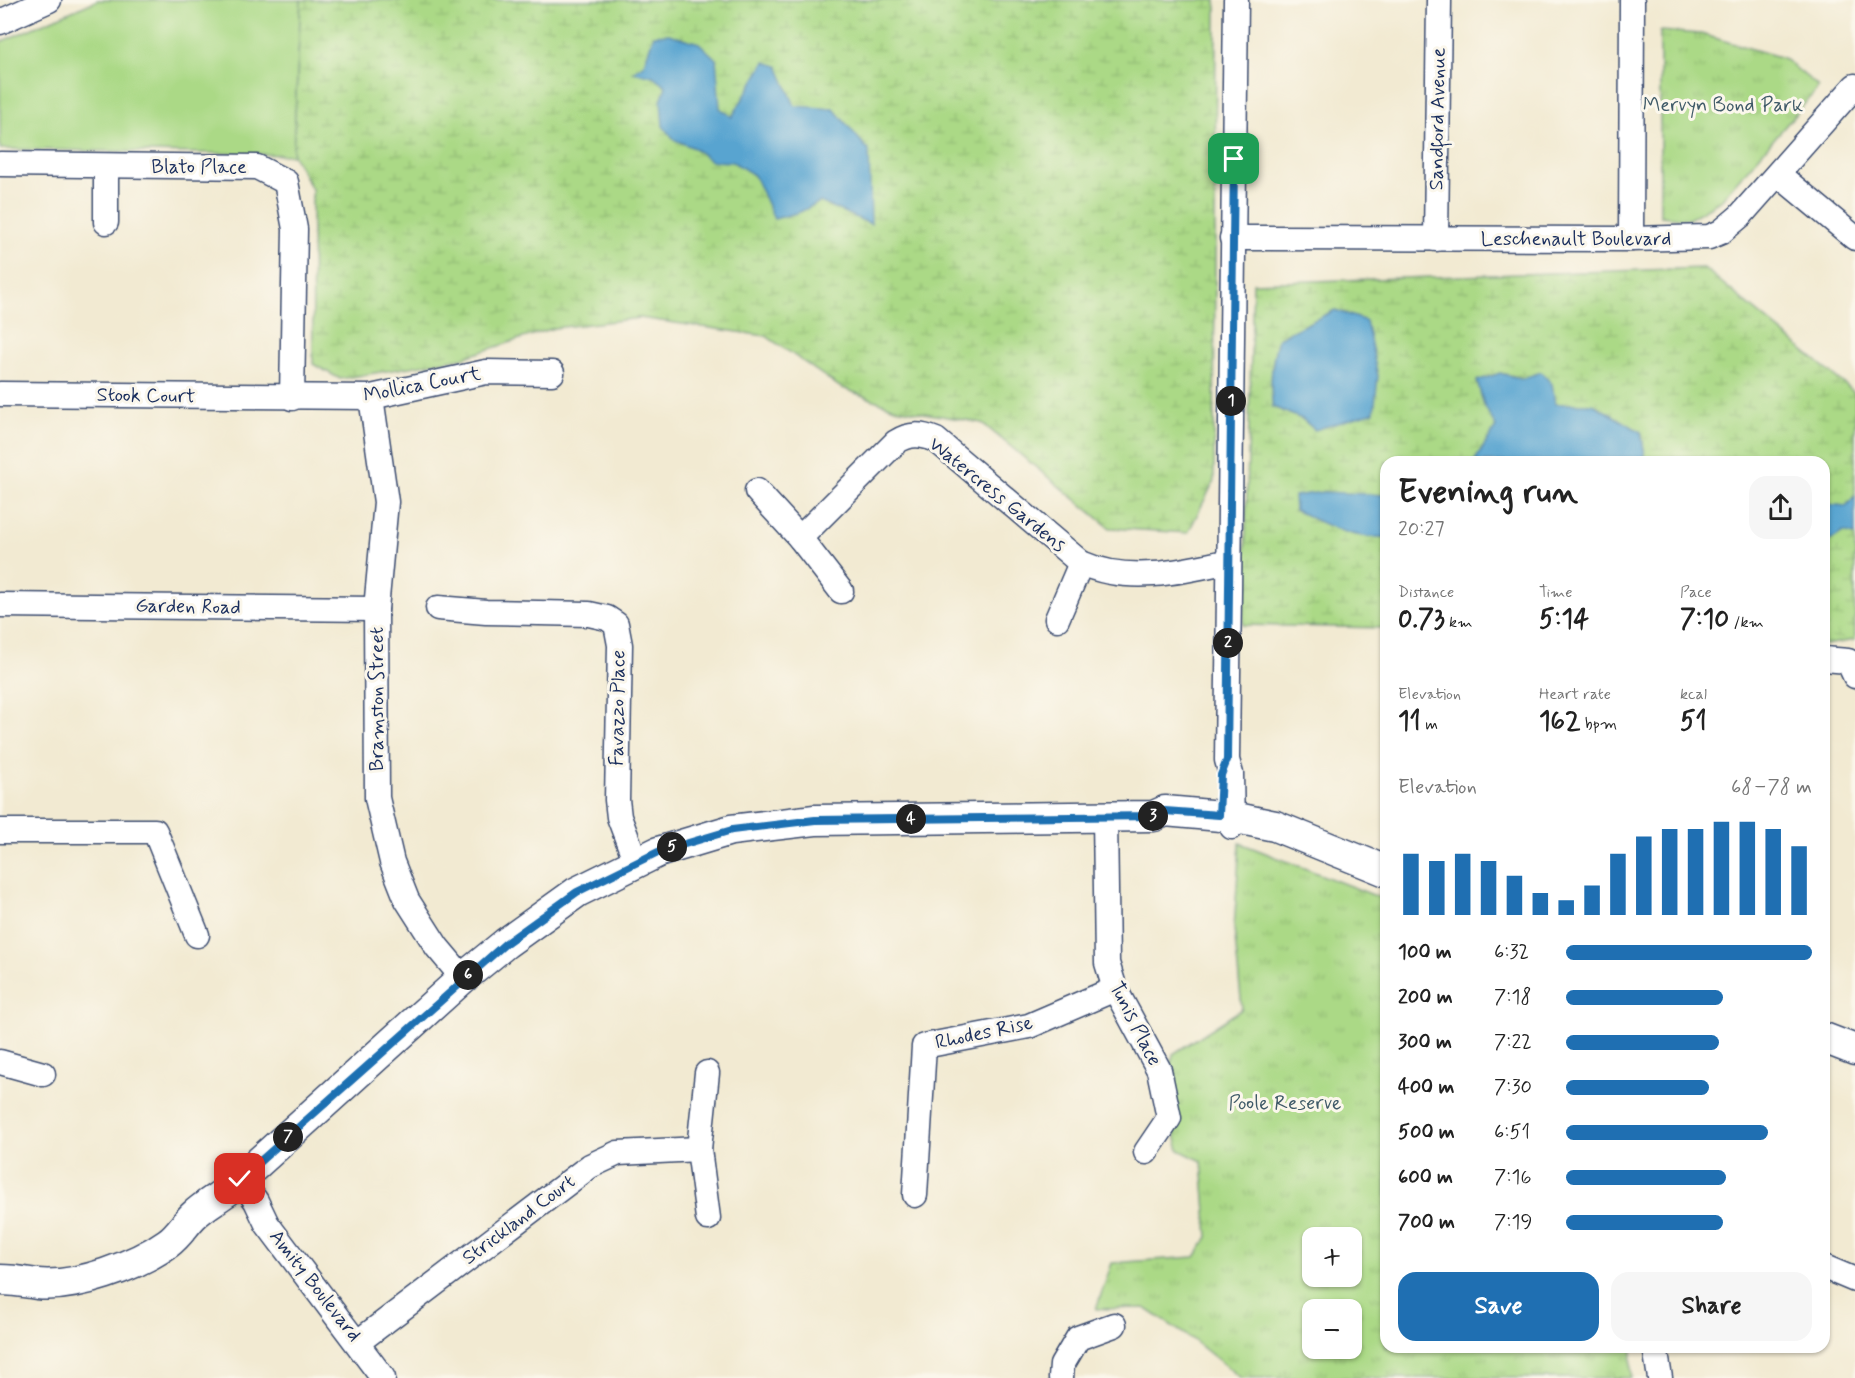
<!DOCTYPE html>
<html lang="en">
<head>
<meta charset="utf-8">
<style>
	body { margin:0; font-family:Mynerve,sans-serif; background:#f6f6f6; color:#222; height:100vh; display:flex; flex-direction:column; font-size:22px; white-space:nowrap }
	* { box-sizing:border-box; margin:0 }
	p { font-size:20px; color:#767676 }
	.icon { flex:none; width:33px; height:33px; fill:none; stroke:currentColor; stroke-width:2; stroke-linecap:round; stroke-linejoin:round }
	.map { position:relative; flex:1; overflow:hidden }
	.panel { position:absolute; left:1380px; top:456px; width:450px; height:897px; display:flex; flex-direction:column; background:#fff; border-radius:18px; box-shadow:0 2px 4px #0004 }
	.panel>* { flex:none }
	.controls { position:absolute; left:1302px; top:1227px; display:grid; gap:12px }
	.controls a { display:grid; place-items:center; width:60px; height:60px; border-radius:12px; background:#fff; box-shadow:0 2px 4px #0004; font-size:30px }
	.pin { position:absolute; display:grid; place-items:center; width:51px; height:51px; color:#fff; margin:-26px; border-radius:12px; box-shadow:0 3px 9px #0006 }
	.km { position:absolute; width:30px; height:30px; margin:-15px; border-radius:50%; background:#222; color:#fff; font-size:16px; line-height:30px; text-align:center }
	.round { display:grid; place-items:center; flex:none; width:63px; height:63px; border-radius:18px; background:#f6f6f6 }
	.head { display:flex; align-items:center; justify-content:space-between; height:102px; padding:0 18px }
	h1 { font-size:33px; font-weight:700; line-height:45px }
	.metrics { display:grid; grid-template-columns:repeat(3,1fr); gap:9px; height:102px; padding:6px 18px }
	.metrics div { display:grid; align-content:center }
	.metrics b { font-size:26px; font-weight:700 }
	.metrics small { font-size:16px; font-weight:400 }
	.metrics p { font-size:16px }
	.chart { height:168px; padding:12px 18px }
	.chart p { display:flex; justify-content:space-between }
	.chart svg { width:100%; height:108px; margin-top:6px; stroke:#1f6fb2; stroke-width:6 }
	.action { display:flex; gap:12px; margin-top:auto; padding:12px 18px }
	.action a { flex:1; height:69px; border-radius:18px; background:#1f6fb2; color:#fff; font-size:24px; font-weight:700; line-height:69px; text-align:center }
	.action a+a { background:#f6f6f6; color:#222 }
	ul { padding:0 18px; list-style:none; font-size:20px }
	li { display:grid; grid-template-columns:96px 72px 1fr; align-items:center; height:45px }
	li i { height:15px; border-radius:8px; background:#1f6fb2 }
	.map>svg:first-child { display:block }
	.grass { fill:#abd986; stroke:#638472; stroke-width:1.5 }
	.wetland { fill:url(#wetland-marsh); stroke:#638472; stroke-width:1.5; fill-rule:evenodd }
	.park { fill:url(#park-tufts); stroke:#638472; stroke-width:1.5; fill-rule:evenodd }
	.water { fill:#58a4d0; stroke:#3a6a97; stroke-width:1.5 }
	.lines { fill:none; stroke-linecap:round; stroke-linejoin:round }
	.minor-casing { stroke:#3b4b6f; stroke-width:27 }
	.major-casing { stroke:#3b4b6f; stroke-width:33 }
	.minor { stroke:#fff; stroke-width:24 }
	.major { stroke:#fff; stroke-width:30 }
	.route-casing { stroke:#fff; stroke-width:12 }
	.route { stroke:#1f6fb2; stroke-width:8 }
	.labels { text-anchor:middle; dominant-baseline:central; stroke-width:6; stroke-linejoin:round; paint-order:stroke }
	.park-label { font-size:20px; fill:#3f5a68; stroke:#fbf7ec }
	.street-label { font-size:20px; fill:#1b2f5e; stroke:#fbf7ec }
</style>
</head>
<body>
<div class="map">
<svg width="1855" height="1378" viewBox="0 0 1855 1378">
	<defs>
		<pattern id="wetland-marsh" width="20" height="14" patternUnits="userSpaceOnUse" patternTransform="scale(1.5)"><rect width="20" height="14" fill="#abd986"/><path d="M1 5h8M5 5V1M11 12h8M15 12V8" fill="none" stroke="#93bb76"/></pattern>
		<pattern id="park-tufts" width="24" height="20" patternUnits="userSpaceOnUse" patternTransform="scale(1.5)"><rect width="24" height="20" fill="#abd986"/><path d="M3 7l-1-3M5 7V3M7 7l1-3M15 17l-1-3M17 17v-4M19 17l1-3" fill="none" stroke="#93bb76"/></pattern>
	</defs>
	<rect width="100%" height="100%" fill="#fbf7ec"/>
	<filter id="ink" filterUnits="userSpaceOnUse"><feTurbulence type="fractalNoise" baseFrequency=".0167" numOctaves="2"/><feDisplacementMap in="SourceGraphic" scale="12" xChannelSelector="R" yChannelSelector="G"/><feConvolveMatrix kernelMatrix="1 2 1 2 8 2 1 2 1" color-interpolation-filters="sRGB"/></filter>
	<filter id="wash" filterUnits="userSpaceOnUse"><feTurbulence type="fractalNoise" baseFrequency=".008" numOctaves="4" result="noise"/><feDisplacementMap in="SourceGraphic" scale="24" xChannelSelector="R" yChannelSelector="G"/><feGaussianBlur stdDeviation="1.35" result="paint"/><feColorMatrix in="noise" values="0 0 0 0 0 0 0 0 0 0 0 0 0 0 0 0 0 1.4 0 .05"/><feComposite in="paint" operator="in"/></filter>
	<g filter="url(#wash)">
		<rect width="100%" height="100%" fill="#f2ead2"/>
		<path class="grass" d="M98,0H301L293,155L0,149V42Z"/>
		<g class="wetland">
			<path d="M301,0H1216L1214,481L1188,533L1110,528L982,423L895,408L840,387L766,336L640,318L554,328L462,358L340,379L313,364L312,189L293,155Z"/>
			<path d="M1704,268L1855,393V496L1846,506L1824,504V462H1646L1641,432L1593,404H1555L1552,384L1500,373L1477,381L1484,405L1496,427L1474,462H1386V495L1355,496L1295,510C1324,524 1353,540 1386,537V628L1243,625L1253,283ZM1335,310L1366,321L1315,430L1302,419L1273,407C1269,383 1272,362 1278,338Z"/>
			<path d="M1843,532L1855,535V640L1824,645V545Z"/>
		</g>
		<g class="park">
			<path d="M1660,31L1701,34L1783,58L1819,87L1720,201L1689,219L1660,216Z"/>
			<path d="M1240,843L1386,900V1347H1632L1631,1378H1241L1192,1339L1145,1308L1096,1309L1112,1263L1195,1257L1208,1237L1202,1161L1179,1150L1165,1098L1173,1054L1242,1009L1234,928ZM1312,1238H1352V1276H1312ZM1312,1310H1352V1348H1312Z"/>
		</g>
		<g class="water">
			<path d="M669,34L699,43L716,59L720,108L732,117L765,62L778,66L795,106L834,109L869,151L871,224L820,202L800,212L774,219L754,175L733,162L711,161L694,148L673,139L663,126L661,101L666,86L653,76L633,72L644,64L654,35Z"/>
			<path d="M1335,310L1366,321L1378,376L1374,412L1315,430L1302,419L1273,407C1269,383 1272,362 1278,338Z"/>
			<path d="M1541,372L1552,384L1555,404H1593L1641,432L1646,462H1474L1496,427L1484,405L1477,381L1500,373L1521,379Z"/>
			<path d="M1323,492L1386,495V537C1353,540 1324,524 1295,510L1294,496Z"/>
			<path d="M1855,496V535L1843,532L1824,545V504L1846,506Z"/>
		</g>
	</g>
	<g filter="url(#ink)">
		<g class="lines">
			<g class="minor-casing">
				<g id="minor">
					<path d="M0,22L49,0"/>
					<path d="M0,164L257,167L286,182L295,229L292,398"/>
					<path d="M1779,175L1855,238"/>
					<path d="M106,222V167"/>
					<path d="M1232,238L1631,239L1709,237L1721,232L1740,216L1855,86"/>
					<path d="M1436,239L1439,0"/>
					<path d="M1631,239L1632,0"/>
					<path d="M0,394L371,397L486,372L552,373"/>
					<path d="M371,397L386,502L376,609L377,798L392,862L407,900L437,947L463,978"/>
					<path d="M757,491L800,538L841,591"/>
					<path d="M800,538L896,442C910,433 921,434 936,440L1081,563C1128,584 1180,572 1229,561"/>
					<path d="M0,605L376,609"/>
					<path d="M438,608L486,612L589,614L607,618L616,624L620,645L617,800L619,817L636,862"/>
					<path d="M1057,619L1081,563"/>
					<path d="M1824,659L1848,661L1855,676"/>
					<path d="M1105,817L1107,963L1115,989L1159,1070L1169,1118L1146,1152"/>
					<path d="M1232,827L1231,774L1227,760L1236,0"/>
					<path d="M0,831H155L197,935"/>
					<path d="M0,1062L43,1074"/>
					<path d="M707,1073L699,1149L708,1218"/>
					<path d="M240,1179L256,1201L267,1224L383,1378"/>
					<path d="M915,1195L924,1046L1029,1026L1115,989"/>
					<path d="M1824,1267L1855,1280"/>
					<path d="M358,1342L590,1166L618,1153L699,1149"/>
					<path d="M1655,1347L1660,1378"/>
					<path d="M1061,1378L1062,1365L1078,1338L1114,1325"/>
				</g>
			</g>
			<g class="major-casing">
				<g id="major">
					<path d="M1824,1038L1855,1050"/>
					<path d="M0,1280C13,1280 24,1282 37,1284C76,1288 136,1266 168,1243C179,1235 184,1225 193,1216C203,1206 216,1199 227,1191L463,978L506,943L577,892L658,852L731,830L815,820L1154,816L1165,811L1232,817L1275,826L1386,871"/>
				</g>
			</g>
			<use href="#minor" class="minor"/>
			<use href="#major" class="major"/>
		</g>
	</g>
	<g class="lines" filter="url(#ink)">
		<g class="route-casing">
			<path id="route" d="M240,1179L506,943L577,892L658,852L732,830L815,820L1154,816L1165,811L1219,815L1221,775L1227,760L1234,159"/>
		</g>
		<use href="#route" class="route"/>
	</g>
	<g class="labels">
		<g class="park-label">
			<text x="1723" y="105">Mervyn Bond Park</text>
			<text x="1285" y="1103">Poole Reserve</text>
		</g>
		<g class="street-label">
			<text transform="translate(1438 119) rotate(-89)">Sandford Avenue</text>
			<text x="199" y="167">Blato Place</text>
			<text x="1576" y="239">Leschenault Boulevard</text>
			<text transform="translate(422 385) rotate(-11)">Mollica Court</text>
			<text transform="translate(146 396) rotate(1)">Stook Court</text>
			<text transform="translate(997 495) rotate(39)">Watercress Gardens</text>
			<text transform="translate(188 607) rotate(1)">Garden Road</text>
			<text transform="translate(377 699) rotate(-90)">Bramston Street</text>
			<text transform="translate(618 708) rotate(-89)">Favazzo Place</text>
			<text transform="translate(1135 1024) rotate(63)">Tunis Place</text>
			<text transform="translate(984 1033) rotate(-12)">Rhodes Rise</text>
			<text transform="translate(519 1220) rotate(-37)">Strickland Court</text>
			<text transform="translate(315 1286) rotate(52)">Amity Boulevard</text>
		</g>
	</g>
</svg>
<div class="controls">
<a>+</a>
<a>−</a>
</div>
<div class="pin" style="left:1234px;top:159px;background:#1e9e55"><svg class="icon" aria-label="arrive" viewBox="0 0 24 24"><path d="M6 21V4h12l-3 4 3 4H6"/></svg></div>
<div class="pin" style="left:240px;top:1179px;background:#d93025"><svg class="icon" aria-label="check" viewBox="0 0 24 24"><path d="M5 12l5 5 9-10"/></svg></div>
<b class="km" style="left:1231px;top:401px">1</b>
<b class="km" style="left:1228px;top:643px">2</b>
<b class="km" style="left:1153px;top:816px">3</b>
<b class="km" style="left:911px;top:819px">4</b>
<b class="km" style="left:672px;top:847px">5</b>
<b class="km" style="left:468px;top:975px">6</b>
<b class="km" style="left:288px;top:1137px">7</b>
<section class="panel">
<div class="head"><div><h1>Evening run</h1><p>20:27</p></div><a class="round"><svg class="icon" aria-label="share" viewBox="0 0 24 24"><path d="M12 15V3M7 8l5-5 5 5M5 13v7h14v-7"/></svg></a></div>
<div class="metrics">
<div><p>Distance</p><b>0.73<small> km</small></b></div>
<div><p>Time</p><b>5:14</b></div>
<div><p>Pace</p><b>7:10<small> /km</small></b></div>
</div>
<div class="metrics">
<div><p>Elevation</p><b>11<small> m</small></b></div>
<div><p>Heart rate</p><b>162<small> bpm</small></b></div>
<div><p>kcal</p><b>51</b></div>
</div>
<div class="chart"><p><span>Elevation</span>68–78 m</p>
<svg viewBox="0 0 160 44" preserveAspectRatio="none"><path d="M5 44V19M15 44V22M25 44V19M35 44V22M45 44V28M55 44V35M65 44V38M75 44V32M85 44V19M95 44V12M105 44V9M115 44V9M125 44V6M135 44V6M145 44V9M155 44V16"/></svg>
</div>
<ul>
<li><b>100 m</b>6:32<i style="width:100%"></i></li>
<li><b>200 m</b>7:18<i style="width:64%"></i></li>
<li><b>300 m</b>7:22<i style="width:62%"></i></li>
<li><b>400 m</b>7:30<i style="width:58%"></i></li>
<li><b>500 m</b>6:51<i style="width:82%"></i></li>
<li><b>600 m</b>7:16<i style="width:65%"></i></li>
<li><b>700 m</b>7:19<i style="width:64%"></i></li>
</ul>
<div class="action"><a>Save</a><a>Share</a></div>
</section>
</div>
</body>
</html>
